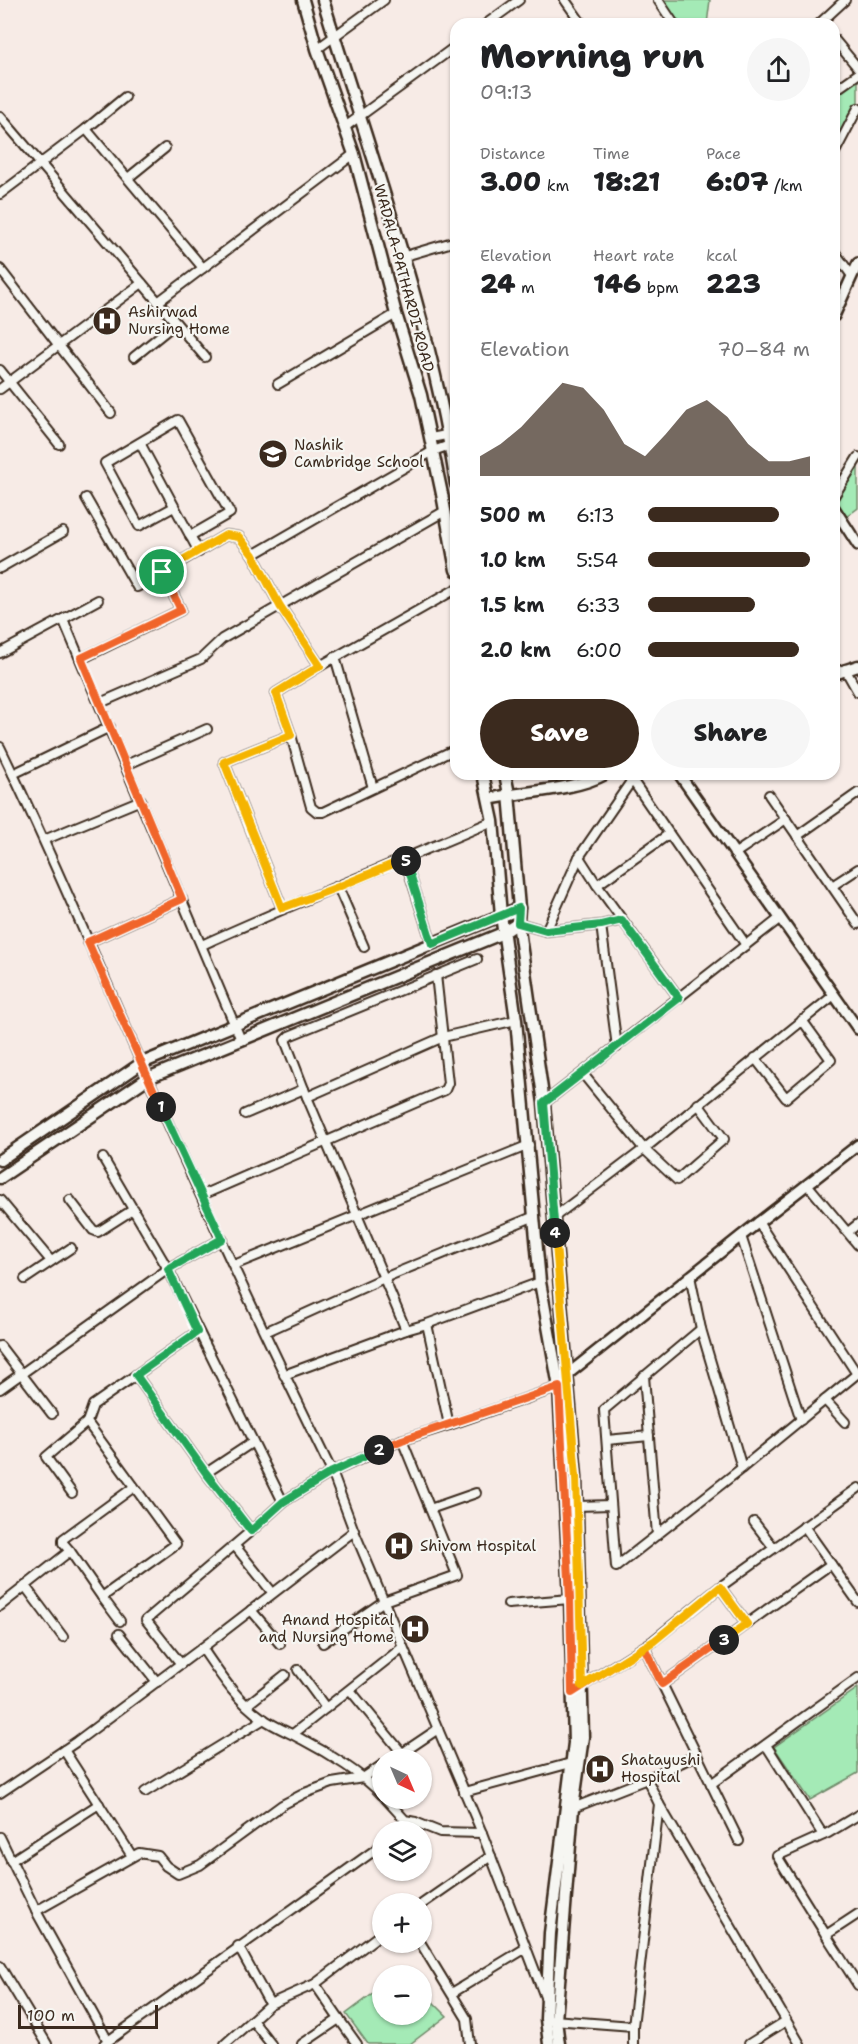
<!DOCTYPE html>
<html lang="en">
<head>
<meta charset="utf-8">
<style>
	body { margin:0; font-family:"Shantell Sans",sans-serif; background:#f6f6f6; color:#202124; height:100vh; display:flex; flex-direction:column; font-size:22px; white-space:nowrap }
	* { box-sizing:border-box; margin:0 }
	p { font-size:20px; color:#757577 }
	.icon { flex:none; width:33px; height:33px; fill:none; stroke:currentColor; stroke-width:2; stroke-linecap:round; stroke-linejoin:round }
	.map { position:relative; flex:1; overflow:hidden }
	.drawer { position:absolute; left:450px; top:18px; width:390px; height:762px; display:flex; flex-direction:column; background:#fff; border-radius:18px; box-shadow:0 2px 4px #0004 }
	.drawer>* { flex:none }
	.needle { width:39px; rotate:136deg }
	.controls { position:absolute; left:372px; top:1749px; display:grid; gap:12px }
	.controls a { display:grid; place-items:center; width:60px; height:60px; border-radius:50%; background:#fff; box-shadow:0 2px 4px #0004; font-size:30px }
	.scale { position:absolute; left:18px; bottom:15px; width:140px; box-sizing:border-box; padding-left:6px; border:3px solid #3b2a1e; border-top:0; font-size:16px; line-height:21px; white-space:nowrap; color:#3b2a1e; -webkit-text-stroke:4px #f6f6f2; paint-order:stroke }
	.pin { position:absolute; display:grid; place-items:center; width:51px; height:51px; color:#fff; margin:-26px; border:3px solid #fff; border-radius:50%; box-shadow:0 2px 6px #0007 }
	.km { position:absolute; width:30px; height:30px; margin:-15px; border-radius:50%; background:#222; color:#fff; font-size:16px; line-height:30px; text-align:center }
	.round { display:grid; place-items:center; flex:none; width:63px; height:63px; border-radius:32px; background:#f6f6f6 }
	.headline { display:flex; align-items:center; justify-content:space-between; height:102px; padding:0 30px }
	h1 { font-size:33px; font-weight:800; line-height:45px }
	.stats { display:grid; grid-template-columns:repeat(3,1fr); gap:9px; height:102px; padding:6px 30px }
	.stats div { display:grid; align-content:center }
	.stats b { font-size:26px; font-weight:800 }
	.stats small { font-size:16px; font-weight:400 }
	.stats p { font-size:16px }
	.chart { height:168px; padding:12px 30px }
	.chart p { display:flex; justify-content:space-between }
	.chart svg { width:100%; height:108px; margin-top:6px; fill:#3b2a1e; opacity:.7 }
	.button { display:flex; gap:12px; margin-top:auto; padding:12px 30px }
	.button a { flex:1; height:69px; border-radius:36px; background:#3b2a1e; color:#fff; font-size:24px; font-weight:800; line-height:69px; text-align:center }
	.button a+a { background:#f6f6f6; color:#202124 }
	ul { padding:0 30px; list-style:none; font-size:20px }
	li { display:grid; grid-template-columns:96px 72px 1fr; align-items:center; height:45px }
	li i { height:15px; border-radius:8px; background:#3b2a1e }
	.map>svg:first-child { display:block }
	.green { fill:#a4eab6; stroke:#708a6a; stroke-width:1.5 }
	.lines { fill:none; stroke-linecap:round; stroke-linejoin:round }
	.minor-casing { stroke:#3b2a1e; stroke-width:12 }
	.tertiary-casing { stroke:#3b2a1e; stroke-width:14 }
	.secondary-casing { stroke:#3b2a1e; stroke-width:15 }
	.minor { stroke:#f6f6f2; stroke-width:8 }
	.tertiary { stroke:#f6f6f2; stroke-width:9 }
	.secondary { stroke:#f6f6f2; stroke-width:10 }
	.split-1-casing { stroke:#fff; stroke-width:12 }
	.split-2-casing { stroke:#fff; stroke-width:12 }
	.split-3-casing { stroke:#fff; stroke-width:12 }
	.split-4-casing { stroke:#fff; stroke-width:12 }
	.split-5-casing { stroke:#fff; stroke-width:12 }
	.split-6-casing { stroke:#fff; stroke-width:12 }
	.split-1 { stroke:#f0652b; stroke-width:8 }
	.split-2 { stroke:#22a559; stroke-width:8 }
	.split-3 { stroke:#f0652b; stroke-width:8 }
	.split-4 { stroke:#f5b400; stroke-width:8 }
	.split-5 { stroke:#22a559; stroke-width:8 }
	.split-6 { stroke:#f5b400; stroke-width:8 }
	.labels { text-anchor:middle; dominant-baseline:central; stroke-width:4.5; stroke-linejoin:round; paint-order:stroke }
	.street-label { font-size:15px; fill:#3b2a1e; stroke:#f6f6f2 }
	.poi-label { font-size:15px; fill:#3b2a1e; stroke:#f6f6f2; text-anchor:start }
</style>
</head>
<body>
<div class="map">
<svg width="858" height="2044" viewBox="0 0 858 2044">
	<rect width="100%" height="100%" fill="#f7ebe6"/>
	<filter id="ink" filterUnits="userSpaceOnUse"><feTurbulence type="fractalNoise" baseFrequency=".0167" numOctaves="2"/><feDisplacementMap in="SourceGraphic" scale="12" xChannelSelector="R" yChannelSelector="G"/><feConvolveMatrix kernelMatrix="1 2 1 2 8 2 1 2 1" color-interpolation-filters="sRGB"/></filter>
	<g filter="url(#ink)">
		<g class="green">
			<path d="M658,0H710L707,24H674Z"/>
			<path d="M858,74V108L834,154V91Z"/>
			<path d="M858,455V508L842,520L834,508V496Z"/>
			<path d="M858,1688V1773L810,1800L774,1747Z"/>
			<path d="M382,1987V2014H422V1991L447,2016L410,2044H368L346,2014Z"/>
		</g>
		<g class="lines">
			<g class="minor-casing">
				<g id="minor">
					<path d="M565,0L582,24"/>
					<path d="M658,0L674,24"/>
					<path d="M486,24L519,0"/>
					<path d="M819,24L845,0"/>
					<path d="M834,39L858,68"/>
					<path d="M317,49L384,0"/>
					<path d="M834,91L858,74"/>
					<path d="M0,116L205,357"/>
					<path d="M345,127L456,46"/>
					<path d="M86,129L125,97"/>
					<path d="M834,154L858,108"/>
					<path d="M128,178L165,148"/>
					<path d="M0,194L86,129L203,268L354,154"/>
					<path d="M834,251L852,276"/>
					<path d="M405,256L456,241"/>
					<path d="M0,269L111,413"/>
					<path d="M158,302L203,268"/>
					<path d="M134,357L176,323"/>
					<path d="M0,370L59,444"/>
					<path d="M278,384L396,314"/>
					<path d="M0,389L142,283"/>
					<path d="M431,438L456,433"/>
					<path d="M140,443L199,552"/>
					<path d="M834,496L858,457"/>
					<path d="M86,498L137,587L226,535L239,537L253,555L433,451L450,445"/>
					<path d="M174,507L139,526L105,463L178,420L230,513L190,536"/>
					<path d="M253,555L280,606L320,666"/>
					<path d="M0,568L63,532"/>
					<path d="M63,619L98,600"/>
					<path d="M0,653L63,619L241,1040"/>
					<path d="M335,657L373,788"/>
					<path d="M81,659L181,610L162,572"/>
					<path d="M845,669L858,692"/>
					<path d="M100,703L201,659L222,639L445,511"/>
					<path d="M291,735L311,807L317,812H323L456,749"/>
					<path d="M0,747C53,856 99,967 148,1078C206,1210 268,1342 332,1472L283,1502L168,1269L222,1239"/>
					<path d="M126,765L207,729"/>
					<path d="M13,774L110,727"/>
					<path d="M628,774L746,945"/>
					<path d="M769,795L858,924"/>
					<path d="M797,836L858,793"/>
					<path d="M44,840L141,800"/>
					<path d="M734,854L786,819"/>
					<path d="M579,857L597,885L679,998"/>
					<path d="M405,859L432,944"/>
					<path d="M597,885L669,834"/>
					<path d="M832,886L858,869"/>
					<path d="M338,887L364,947"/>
					<path d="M282,908L224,762L291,735L276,693L320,666L456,589"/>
					<path d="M518,923L546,931L579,857L632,780"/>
					<path d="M601,925L622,920"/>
					<path d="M546,931L601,925L617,1047"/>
					<path d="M88,942L182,899"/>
					<path d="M202,945C298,901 396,863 493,821"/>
					<path d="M755,1058L786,1098L831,1060L802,1020"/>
					<path d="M583,1074L644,1149L677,1180L724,1139L698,1104"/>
					<path d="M307,1097L443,1037L516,1020"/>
					<path d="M544,1103L779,919"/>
					<path d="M245,1114L304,1089"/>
					<path d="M807,1184L858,1245"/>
					<path d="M202,1195L445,1090L448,1083L436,975"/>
					<path d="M0,1200L51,1261"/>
					<path d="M70,1200L93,1230L98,1232L134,1209"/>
					<path d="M553,1218L644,1149L834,995"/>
					<path d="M758,1222L857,1374"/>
					<path d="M848,1232L858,1224"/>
					<path d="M741,1236L801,1420"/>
					<path d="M234,1265L529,1145"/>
					<path d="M690,1276L701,1329L742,1468L858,1373"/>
					<path d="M25,1279L71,1248"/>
					<path d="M427,1324L540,1282"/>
					<path d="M701,1329L604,1410L616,1567L742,1468"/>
					<path d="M406,1330L307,1097L285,1040L289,1036L477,959"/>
					<path d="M197,1332L136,1375L206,1473L251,1531L283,1502"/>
					<path d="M265,1332L384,1278L535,1216"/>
					<path d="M0,1346L52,1414"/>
					<path d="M284,1375L406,1330L427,1324L449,1425L402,1440L457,1575L384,1601L323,1643"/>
					<path d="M644,1376L657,1535"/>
					<path d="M0,1389L168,1269L103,1158"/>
					<path d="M825,1400L845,1422"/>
					<path d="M449,1425L559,1387"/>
					<path d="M402,1440L332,1472L354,1531L482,1833L545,1997"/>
					<path d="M607,1440L649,1436"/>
					<path d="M206,1473L253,1442"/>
					<path d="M72,1493L46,1457L87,1422"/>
					<path d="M577,1506L611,1505"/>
					<path d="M430,1509L476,1493"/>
					<path d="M754,1522L774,1548"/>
					<path d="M804,1526L858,1602"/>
					<path d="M354,1531L202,1648C220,1674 236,1700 262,1718C275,1727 290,1733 303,1740C328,1753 364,1775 382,1795"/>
					<path d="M235,1546L272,1592"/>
					<path d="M70,1551L63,1543V1539L134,1487"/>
					<path d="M25,1586L63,1637"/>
					<path d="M720,1587L747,1624"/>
					<path d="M102,1597L120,1621"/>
					<path d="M508,1604L570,1599"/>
					<path d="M0,1606L70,1551L102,1597L176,1544L87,1422L93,1405L136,1375"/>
					<path d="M251,1610L280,1644"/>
					<path d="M119,1634L157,1682"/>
					<path d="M644,1647L739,1841"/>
					<path d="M181,1664L146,1620L251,1531"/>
					<path d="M298,1670L326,1708"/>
					<path d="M662,1684L831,1564"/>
					<path d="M579,1688L653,1641L720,1587L858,1488"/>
					<path d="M350,1690L402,1753"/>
					<path d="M247,1705L285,1675"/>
					<path d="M293,1734L403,1647"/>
					<path d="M766,1745L823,1835"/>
					<path d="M64,1750L132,1856"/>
					<path d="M392,1760L438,1729"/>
					<path d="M647,1779L697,1755"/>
					<path d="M711,1784L858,1678"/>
					<path d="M145,1792L264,1719"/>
					<path d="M464,1792L571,1763"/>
					<path d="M0,1793L76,1742L202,1648"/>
					<path d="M385,1798L405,1820L415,1822L440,1832L482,1833"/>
					<path d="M659,1804L800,2044"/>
					<path d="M573,1808L647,1779L659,1804L633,2026V2044"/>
					<path d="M858,1815L828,1833L777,1856L826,1935L858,1914"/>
					<path d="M401,1832L415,1822"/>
					<path d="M0,1837L36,1911L108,2041"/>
					<path d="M11,1861L99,1804"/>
					<path d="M422,1904L491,1856"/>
					<path d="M36,1911L139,1853L158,1856L166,1866L178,1874L200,1865L282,1805L305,1793L332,1783L363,1778L382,1765"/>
					<path d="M826,1935L858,1985"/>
					<path d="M420,1942L467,2019L470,2044"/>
					<path d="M238,1946L270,2004L315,1984L382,1933"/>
					<path d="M0,1966L47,2044"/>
					<path d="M315,1984L339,2019"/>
					<path d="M452,1993L526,1948"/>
					<path d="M270,2004L252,2020L271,2044"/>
					<path d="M553,2020L633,2026"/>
					<path d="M104,2044L382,1845"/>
					<path d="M225,2044L252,2020"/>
					<path d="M302,2044L339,2019L357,2044"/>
					<path d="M749,2044L786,2021"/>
				</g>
			</g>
			<g class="tertiary-casing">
				<g id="tertiary">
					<path d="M834,316L858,263"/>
					<path d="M834,508L858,545"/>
					<path d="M679,774L858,1029"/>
					<path d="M563,1376L568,1374L741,1236L858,1145"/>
				</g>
			</g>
			<g class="secondary-casing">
				<g id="secondary">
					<path d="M303,0L317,49L354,154L396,314L421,395L442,494L456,570"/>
					<path d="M323,0C372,160 431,318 456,484"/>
					<path d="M834,674L858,666"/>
					<path d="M483,774L493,821L501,915L516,1020L540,1282L559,1387L570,1599L574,1743L550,1933L546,2019L549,2044"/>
					<path d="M505,774L509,794L519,908L518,923L544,1103L576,1476L583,1737L573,1808L556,2020L559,2044"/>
					<path d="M489,799C523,791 574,791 605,774"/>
					<path d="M0,1160L142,1063L519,908"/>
					<path d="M0,1178L148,1078L503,933L518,923"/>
				</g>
			</g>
			<use href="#minor" class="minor"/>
			<use href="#tertiary" class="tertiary"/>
			<use href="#secondary" class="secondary"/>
		</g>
	</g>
	<g class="lines" filter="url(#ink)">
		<g class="split-1-casing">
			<path id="split-1" d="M161,1107L88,942L182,899L81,658L181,610L162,572"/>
		</g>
		<g class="split-2-casing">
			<path id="split-2" d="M161,1107L222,1239L168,1269L197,1332L136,1375L206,1473L251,1531L283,1502L332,1472L379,1450"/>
		</g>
		<g class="split-3-casing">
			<path id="split-3" d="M379,1450L402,1440L559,1387L570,1599L572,1693L644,1647L662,1684L724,1640"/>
		</g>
		<g class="split-4-casing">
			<path id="split-4" d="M555,1233L576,1476L582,1686L654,1641L720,1587L747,1624L724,1640"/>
		</g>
		<g class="split-5-casing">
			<path id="split-5" d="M406,861L432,944L519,908L518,923L546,931L601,925L622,920L679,998L544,1103L555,1233"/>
		</g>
		<g class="split-6-casing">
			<path id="split-6" d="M162,572L226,535L239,537L253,555L280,606L320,666L276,693L291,735L224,762L282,908L338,887L405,859L406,861"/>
		</g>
		<use href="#split-1" class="split-1"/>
		<use href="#split-2" class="split-2"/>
		<use href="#split-3" class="split-3"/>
		<use href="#split-4" class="split-4"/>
		<use href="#split-5" class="split-5"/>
		<use href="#split-6" class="split-6"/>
	</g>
	<defs>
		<g id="hospital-disc" transform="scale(1.5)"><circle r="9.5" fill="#3b2a1e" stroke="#f6f6f2"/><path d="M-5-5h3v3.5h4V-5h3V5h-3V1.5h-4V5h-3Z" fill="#fff"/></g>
		<g id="school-disc" transform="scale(1.5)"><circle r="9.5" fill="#3b2a1e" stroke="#f6f6f2"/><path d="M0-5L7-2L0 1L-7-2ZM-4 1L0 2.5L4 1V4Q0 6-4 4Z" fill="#fff"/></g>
	</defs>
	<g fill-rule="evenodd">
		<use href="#hospital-disc" x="107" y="321"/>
		<use href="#school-disc" x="273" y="454"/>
		<use href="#hospital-disc" x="399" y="1546"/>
		<use href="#hospital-disc" x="415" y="1629"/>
		<use href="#hospital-disc" x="600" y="1769"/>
	</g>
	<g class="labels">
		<g class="street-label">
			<text transform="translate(404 278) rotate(75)">WADALA-PATHARDI ROAD</text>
		</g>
		<g class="poi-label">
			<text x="128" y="312">Ashirwad<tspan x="128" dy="17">Nursing Home</tspan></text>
			<text x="294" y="445">Nashik<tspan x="294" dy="17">Cambridge School</tspan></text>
			<text x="420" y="1546">Shivom Hospital</text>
			<text x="394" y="1620" text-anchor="end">Anand Hospital<tspan x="394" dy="17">and Nursing Home</tspan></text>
			<text x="621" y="1760">Shatayushi<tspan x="621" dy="17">Hospital</tspan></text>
		</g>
	</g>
</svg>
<div class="controls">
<a><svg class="needle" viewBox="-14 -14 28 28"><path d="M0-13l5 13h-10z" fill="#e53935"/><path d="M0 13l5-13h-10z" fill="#757577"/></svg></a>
<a><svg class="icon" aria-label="layers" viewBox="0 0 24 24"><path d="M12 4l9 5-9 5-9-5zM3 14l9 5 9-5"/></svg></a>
<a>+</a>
<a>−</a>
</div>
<div class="scale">100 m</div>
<div class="pin" style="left:162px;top:572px;background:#1e9e55"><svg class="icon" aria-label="arrive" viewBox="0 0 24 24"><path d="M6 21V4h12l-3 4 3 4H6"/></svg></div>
<b class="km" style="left:161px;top:1107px">1</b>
<b class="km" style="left:379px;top:1450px">2</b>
<b class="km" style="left:724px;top:1640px">3</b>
<b class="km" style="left:555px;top:1233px">4</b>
<b class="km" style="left:406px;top:861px">5</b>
<section class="drawer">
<div class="headline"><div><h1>Morning run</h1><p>09:13</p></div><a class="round"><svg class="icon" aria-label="share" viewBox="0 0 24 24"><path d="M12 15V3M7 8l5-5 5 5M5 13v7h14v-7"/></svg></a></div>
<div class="stats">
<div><p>Distance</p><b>3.00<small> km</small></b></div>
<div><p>Time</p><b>18:21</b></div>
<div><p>Pace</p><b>6:07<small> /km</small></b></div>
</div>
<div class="stats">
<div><p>Elevation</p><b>24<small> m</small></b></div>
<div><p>Heart rate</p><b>146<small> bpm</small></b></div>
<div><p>kcal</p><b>223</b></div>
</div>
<div class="chart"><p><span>Elevation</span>70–84 m</p>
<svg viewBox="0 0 160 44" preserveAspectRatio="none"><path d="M0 44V36L10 31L20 24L30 15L40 6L50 8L60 17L70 31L80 36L90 27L100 17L110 13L120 20L130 31L140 38L150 38L160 36V44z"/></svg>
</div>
<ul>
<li><b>500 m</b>6:13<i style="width:81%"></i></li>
<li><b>1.0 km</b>5:54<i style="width:100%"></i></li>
<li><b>1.5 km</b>6:33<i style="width:66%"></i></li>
<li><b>2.0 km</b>6:00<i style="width:93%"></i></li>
</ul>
<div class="button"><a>Save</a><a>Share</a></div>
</section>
</div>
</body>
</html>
